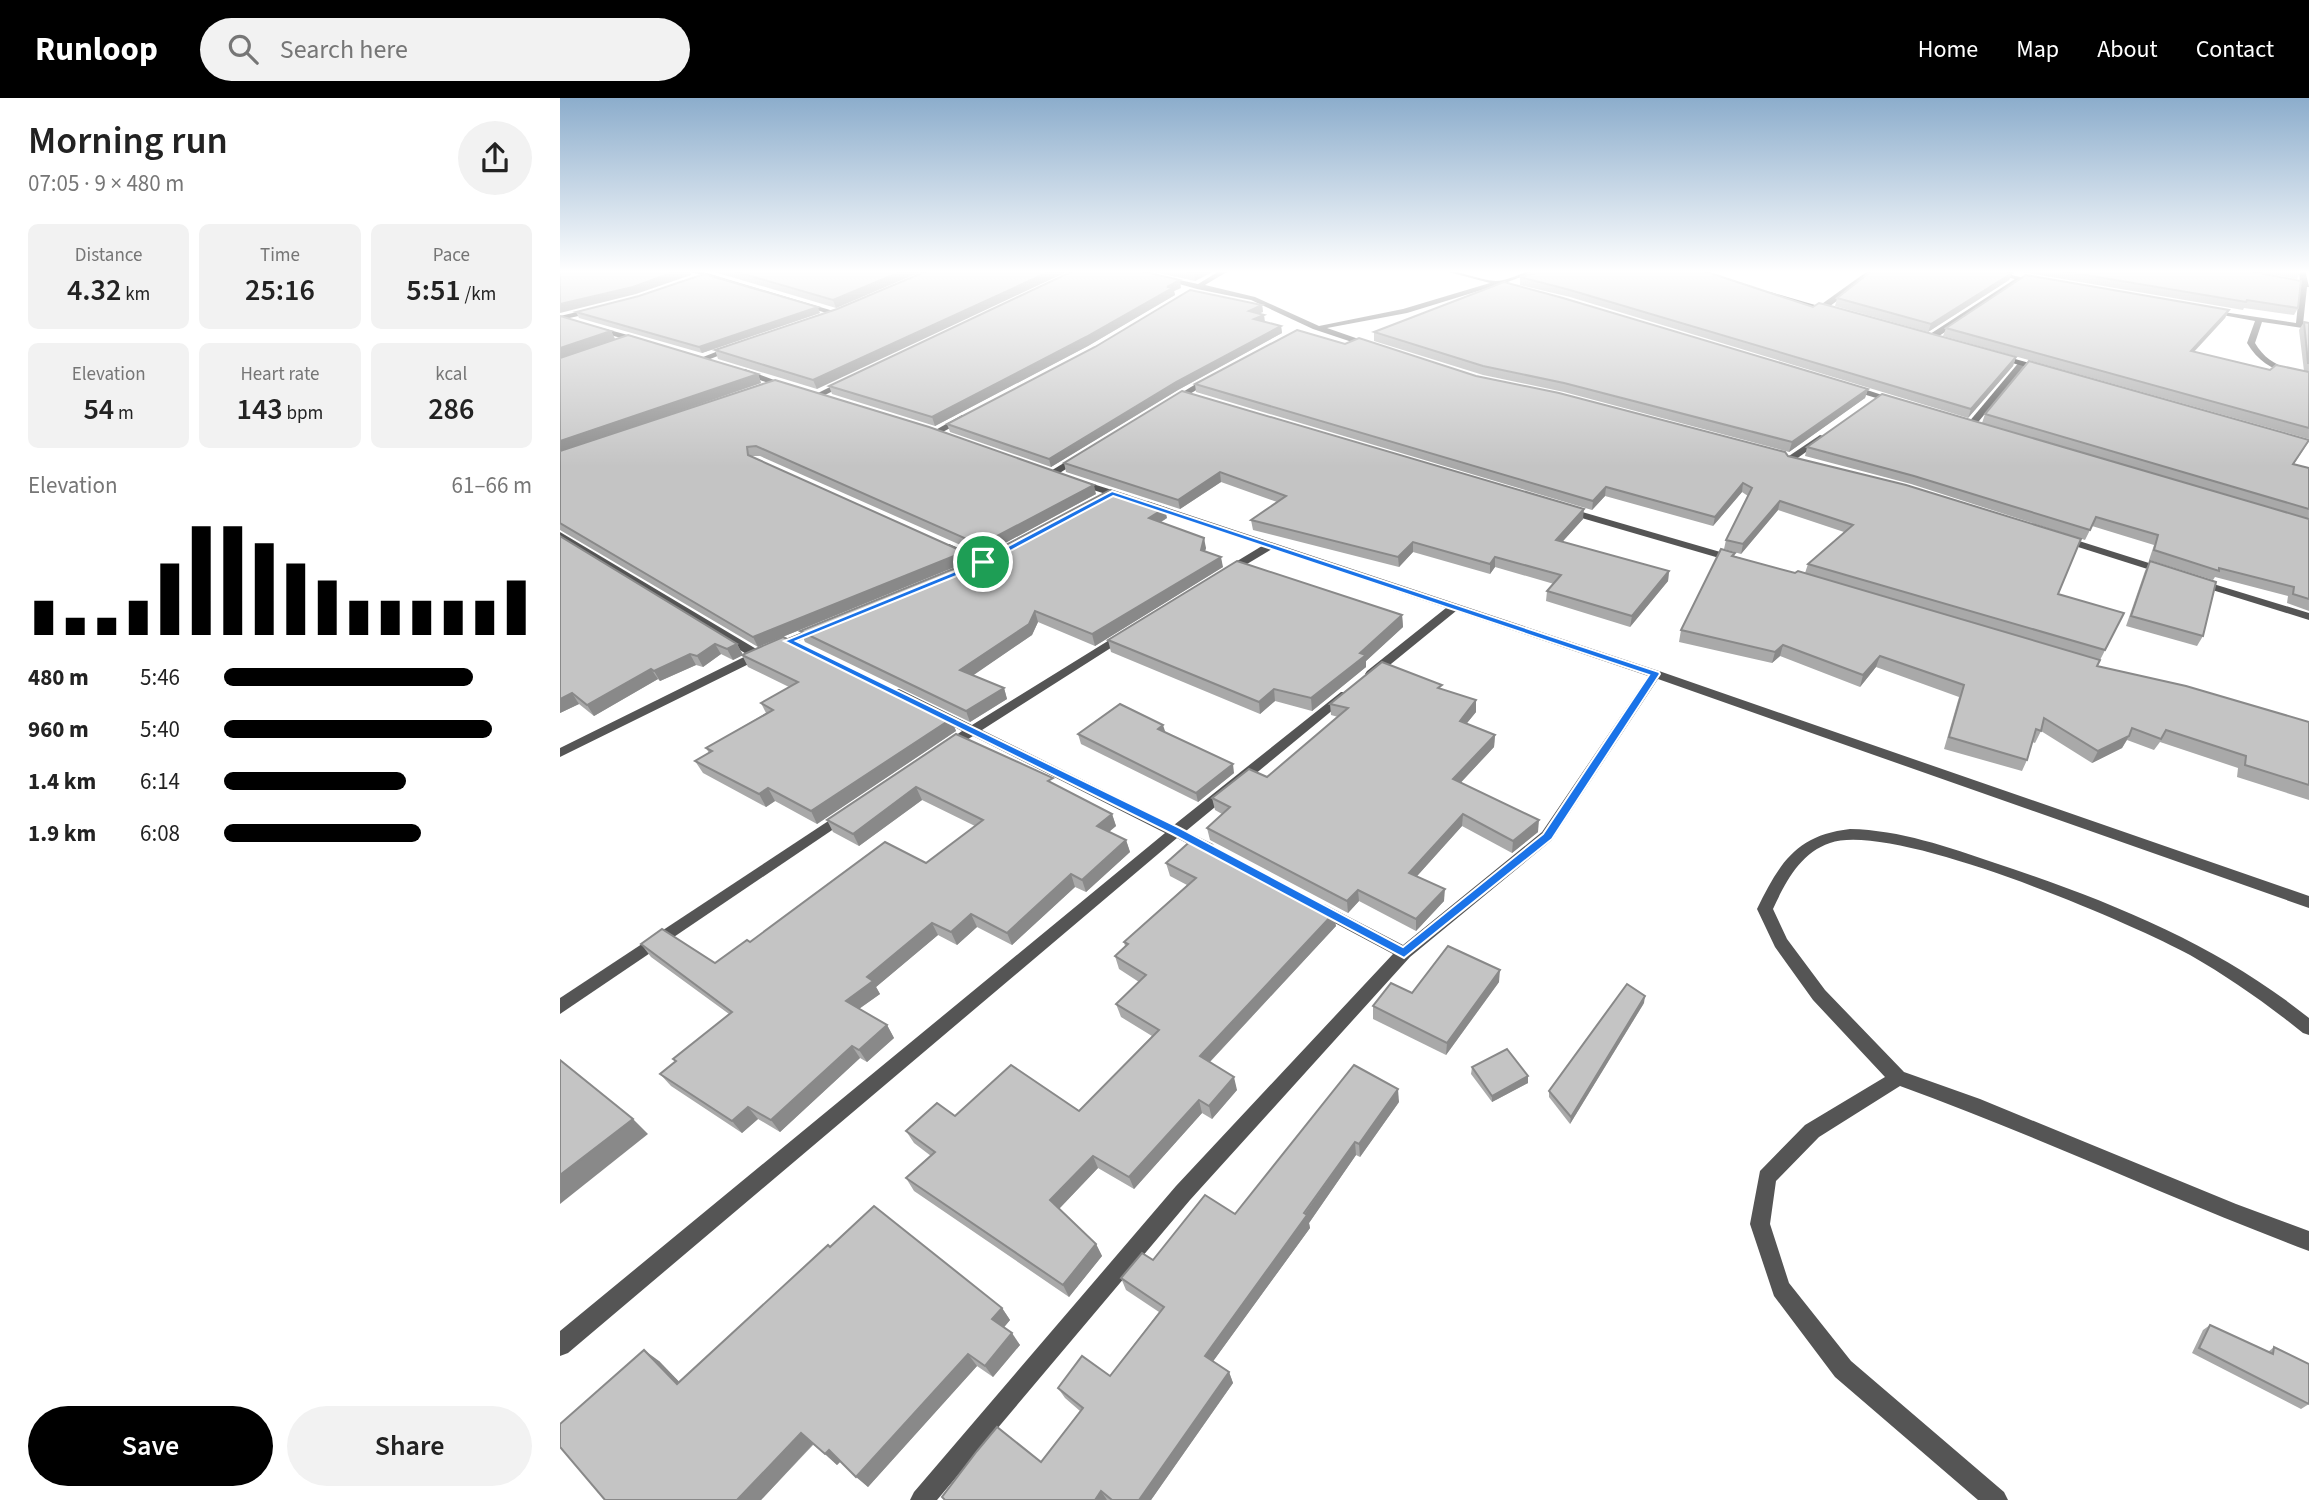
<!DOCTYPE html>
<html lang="en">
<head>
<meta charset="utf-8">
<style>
	body { margin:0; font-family:"Source Sans 3",sans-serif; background:#f2f2f2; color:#222; height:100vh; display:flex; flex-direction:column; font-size:26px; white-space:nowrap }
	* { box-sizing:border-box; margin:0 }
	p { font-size:23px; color:#767676 }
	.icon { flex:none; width:38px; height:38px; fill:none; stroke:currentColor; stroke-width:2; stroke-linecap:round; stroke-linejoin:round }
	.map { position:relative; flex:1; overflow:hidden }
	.details { display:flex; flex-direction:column; background:#fff; width:560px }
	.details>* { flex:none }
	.pin { position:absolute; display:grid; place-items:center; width:60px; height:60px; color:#fff; margin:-30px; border:4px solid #fff; border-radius:50%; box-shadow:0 2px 7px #0007 }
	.round { display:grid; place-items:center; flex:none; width:74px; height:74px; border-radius:37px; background:#f2f2f2 }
	.head { display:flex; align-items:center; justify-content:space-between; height:119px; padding:0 28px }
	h1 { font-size:38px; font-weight:600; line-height:52px }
	.stats { display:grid; grid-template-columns:repeat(3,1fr); gap:10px; height:119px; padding:7px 28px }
	.stats div { display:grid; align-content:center; border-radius:10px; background:#f2f2f2; text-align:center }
	.stats b { font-size:30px; font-weight:600 }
	.stats small { font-size:19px; font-weight:400 }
	.stats p { font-size:19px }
	.chart { height:196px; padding:14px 28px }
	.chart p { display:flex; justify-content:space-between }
	.chart svg { width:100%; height:126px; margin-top:7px; stroke:#000; stroke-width:6 }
	.action { display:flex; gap:14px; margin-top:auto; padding:14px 28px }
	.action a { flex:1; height:80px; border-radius:42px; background:#000; color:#fff; font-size:28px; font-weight:600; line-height:80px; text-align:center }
	.action a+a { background:#f2f2f2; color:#222 }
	ul { padding:0 28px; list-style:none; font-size:23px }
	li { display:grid; grid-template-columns:112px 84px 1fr; align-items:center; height:52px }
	li i { height:18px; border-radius:9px; background:#000 }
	header { display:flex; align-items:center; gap:42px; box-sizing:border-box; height:98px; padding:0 35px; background:#000; color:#fff }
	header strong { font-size:33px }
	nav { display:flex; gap:38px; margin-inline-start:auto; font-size:24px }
	.search { width:490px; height:63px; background:#f2f2f2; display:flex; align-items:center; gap:18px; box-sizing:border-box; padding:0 24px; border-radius:38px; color:#767676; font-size:26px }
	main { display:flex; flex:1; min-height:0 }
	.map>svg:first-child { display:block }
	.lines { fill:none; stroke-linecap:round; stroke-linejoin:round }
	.lane { fill:#555; fill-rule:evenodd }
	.street { fill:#555; fill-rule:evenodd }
	.secondary { fill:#222; fill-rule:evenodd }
	.wall { fill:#a9a9a9 }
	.shaded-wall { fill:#898989 }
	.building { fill:#c4c4c4; stroke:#898989; stroke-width:2 }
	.route { fill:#1a73e8; stroke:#fff; stroke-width:2; fill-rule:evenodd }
</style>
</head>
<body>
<header>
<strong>Runloop</strong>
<div class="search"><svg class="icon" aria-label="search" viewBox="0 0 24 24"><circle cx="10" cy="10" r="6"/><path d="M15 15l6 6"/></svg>Search here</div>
<nav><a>Home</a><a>Map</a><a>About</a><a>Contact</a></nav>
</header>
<main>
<section class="details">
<div class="head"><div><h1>Morning run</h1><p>07:05 · 9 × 480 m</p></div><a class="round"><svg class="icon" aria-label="share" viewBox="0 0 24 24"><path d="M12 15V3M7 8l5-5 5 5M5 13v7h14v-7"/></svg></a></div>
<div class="stats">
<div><p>Distance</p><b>4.32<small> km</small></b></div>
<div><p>Time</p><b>25:16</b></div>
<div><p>Pace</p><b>5:51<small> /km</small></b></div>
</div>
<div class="stats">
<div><p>Elevation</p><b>54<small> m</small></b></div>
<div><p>Heart rate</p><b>143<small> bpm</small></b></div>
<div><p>kcal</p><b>286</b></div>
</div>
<div class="chart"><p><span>Elevation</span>61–66 m</p>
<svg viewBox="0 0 160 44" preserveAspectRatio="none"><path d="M5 44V32M15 44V38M25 44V38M35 44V32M45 44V19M55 44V6M65 44V6M75 44V12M85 44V19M95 44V25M105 44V32M115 44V32M125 44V32M135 44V32M145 44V32M155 44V25"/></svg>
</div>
<ul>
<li><b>480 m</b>5:46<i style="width:81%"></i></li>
<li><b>960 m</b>5:40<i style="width:87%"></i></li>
<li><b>1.4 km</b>6:14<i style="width:59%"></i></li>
<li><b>1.9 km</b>6:08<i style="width:64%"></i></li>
</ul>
<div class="action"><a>Save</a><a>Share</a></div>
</section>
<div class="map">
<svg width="1749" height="1402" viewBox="0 0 1749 1402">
	<rect width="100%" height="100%" fill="#fff"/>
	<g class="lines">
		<path class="lane" d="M1290,731C1340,732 1388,749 1435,765C1547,802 1657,846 1749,920V937L1743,935C1707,906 1670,880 1630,857C1568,823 1333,723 1270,745C1240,755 1225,785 1213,811L1227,841L1265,892L1344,974L1420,1001L1676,1106L1749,1133V1153C1611,1101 1478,1038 1340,988L1259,1039L1216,1083L1210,1126L1229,1185L1291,1263L1444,1394L1448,1402H1418L1275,1279L1214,1198L1190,1126L1200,1073L1245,1027L1325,979L1253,902L1215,849L1197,811C1219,766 1236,737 1290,731Z"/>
		<g class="street">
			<path d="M125,172H137L280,215L273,217Z"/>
			<path d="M661,172H670L645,187L695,199L759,228L843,211L930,185L881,172C900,172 917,182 936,183C950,183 964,172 979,172L945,185L959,189V191L938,187L847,215L767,230L813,246L814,248L810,250L753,231L691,202L637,191L598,180L601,178L638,186Z"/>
			<path d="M1309,172H1317L1265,212H1259V208Z"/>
			<path d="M1415,172H1430L1481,184L1478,186L1462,183L1373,242H1367V238L1455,181Z"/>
			<path d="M1739,172H1745L1749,189H1747L1743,226L1749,227V231L1702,224L1695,245C1707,266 1726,271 1749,277V281C1722,275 1702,270 1687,245L1695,223L1646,214L1650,212L1736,225L1740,188L1720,183L1723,181L1740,184Z"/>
			<path d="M34,210L37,214L0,222V218Z"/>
			<path d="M35,228L75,239L76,241L72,243L32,232L31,230Z"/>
			<path d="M171,248L178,250L145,263L138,261Z"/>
			<path d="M1460,263L1467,265L1414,329H1408V325Z"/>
			<path d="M179,271H185L233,289L226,291L179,275Z"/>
			<path d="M649,278L656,280L615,305L608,303Z"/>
			<path d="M282,283L289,285L261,299L254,297Z"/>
			<path d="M1286,287H1292L1340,303L1333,305L1286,291Z"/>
			<path d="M402,317L406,320L405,322L379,336L372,334Z"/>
			<path d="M1260,337L1267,339L1232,364H1226V360Z"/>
			<path d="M517,357L525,359L495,378H489V374Z"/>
			<path d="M517,381L568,397L570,399L565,402L514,386L512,384Z"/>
			<path d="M587,403L1099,573L1749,798V810L1098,581L992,742L850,859L630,1102L377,1402H350L354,1394L616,1088L833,856L754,814L751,810L754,806H764L843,847L982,734L1088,578L896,513L815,579H807L805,576L807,573L886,510L712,451L672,475H664V471L702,448L583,408V404Z"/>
			<path d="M1005,409L1181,460L1182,462L1177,465L1173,464L1001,414V410Z"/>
			<path d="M0,434L198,552L255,529L259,528L265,531L201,560L0,659V650L188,557L0,441Z"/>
			<path d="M1500,437L1608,471L1609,473L1604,476L1600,475L1496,442L1495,440Z"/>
			<path d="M389,446L427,462L428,464L423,467L419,466L385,451V447Z"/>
			<path d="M1637,481L1749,515V522L1633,486V482Z"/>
			<path d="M564,533L570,537L568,539L422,632L614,727L781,594H789L791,597L626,733L653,746L655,750L653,754H643L617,740L8,1255L0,1258V1233L605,735L413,638L394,650H384L382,647L402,633L329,594L331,591H339L412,627Z"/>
			<path d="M285,712L292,717L290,720L0,916V900Z"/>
		</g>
		<g class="secondary">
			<path d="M1206,194H1210L1276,213L1269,215L1206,196Z"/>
			<path d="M1437,256L1488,270L1489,272L1485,274L1434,260L1433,258Z"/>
		</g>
	</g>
	<g class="wall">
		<path d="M148,172H365L276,210Z"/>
		<path d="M585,172H656L635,183Z"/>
		<path d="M1450,172H1685L1738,210L1734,217L1684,210L1683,212Z"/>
		<path d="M1689,172H1741V173L1737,181Z"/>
		<path d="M967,174L1253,209L1456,259L1453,268L1408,320L1010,199L960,187V179L967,177Z"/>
		<path d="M1452,175L1449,182L1368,234L1275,208L1277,200Z"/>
		<path d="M621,190L614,193L615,197L528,248L375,328L272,296L269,288Z"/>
		<path d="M702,207L703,214L699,215L705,224L721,228L722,235L618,292L491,369L390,334L387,326Z"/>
		<path d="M277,211L257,291L158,261L155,252Z"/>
		<path d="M1669,212L1665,220L1634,254L1710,272L1744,273L1739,232L1744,224L1749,225V341L1383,238L1386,230Z"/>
		<path d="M16,214L260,215L142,255L19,220Z"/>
		<path d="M0,218L51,233L55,241L198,276L201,285L69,331L536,396L423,457L200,358H191L407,464L198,549L0,432Z"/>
		<path d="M814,234L1308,291L1305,300L1229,354L1004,294L923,277L814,243Z"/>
		<path d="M785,246L1228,358L1498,496L1564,515L1537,568L1749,624V702L1677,679L1678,670L1600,644L1594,652L1567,642L1562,650L1532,665L1481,633L1475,645L1472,644L1467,662L1462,673L1384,651L1399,599L1316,569L1300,589L1220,558L1212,565L1119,544L1121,532L1175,455L1174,459L1500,550L1245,475L1248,466L1284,434L1218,412L1181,456L1164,451L1166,442L1188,398L1182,394L1153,428L1045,398L1032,412L636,294L635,286Z"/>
		<path d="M622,293L1023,421L1002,444L1109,473L1108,483L1070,529L986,503L987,493L994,486L935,469L930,476L853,454L839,469L693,432L691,422L717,404L661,384L620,411L506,374L504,365Z"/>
		<path d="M1425,316L1749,343L1734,366L1749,370V513L1727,505L1728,498L1655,479L1653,482L1589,462L1594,447L1532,428L1525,442L1351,386L1245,358L1247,349L1422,325Z"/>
		<path d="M607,420L601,424L646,450L645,453L663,469L535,548L478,524L472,537L413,577L444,590L447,601L410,624L245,544L240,533Z"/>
		<path d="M0,438L177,546L183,557L173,562L161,556L143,569L136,567L100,583L98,581L34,618L19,606L0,615Z"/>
		<path d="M1590,463L1643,538L1637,548L1566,528L1585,473Z"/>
		<path d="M842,517L843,529L806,563V569L752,613L715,603L700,616L551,554L548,542Z"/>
		<path d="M182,557L391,621L396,633L257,726L215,703L206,709L143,675L135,663L149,655L146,650L206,615L201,605L229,589L188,569Z"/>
		<path d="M882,591L916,602V614L906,626L935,637L934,649L900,685L978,734L952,755L902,728L857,778L884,803L856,833L799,803L788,815L650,742L647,730L662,716L655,712L652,700L707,679L778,619L771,617L770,606Z"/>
		<path d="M605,635L674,675L638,704L521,646L518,636Z"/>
		<path d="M396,636L552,716L556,728L549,734L566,742L570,754L526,794L515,789L452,847L417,829L397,847L378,837L316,889L320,896L299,911L327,927L334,940L307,964L300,960L220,1034L198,1021L182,1035L111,988L100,976L115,964L113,961L169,916L91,859L81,846L155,865L190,844L366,765L415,728L362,702L299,748L273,734L267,722Z"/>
		<path d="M606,765L776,828L650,964L677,992L652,1021L642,1015L574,1091L538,1070L499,1111L536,1146L542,1158L509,1199L354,1093L346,1080L371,1058L354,1045L346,1033L395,1018L519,1013L592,938L561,919L556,906L579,884L559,871L555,858L565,848L564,844L627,787L610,778Z"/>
		<path d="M939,884L886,957L813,921V908L852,895Z"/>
		<path d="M1084,905L1010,1026L989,999V993Z"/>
		<path d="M912,969L968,978V985L932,1004L911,976Z"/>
		<path d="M839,1004L800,1059L796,1057L749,1125L750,1130L653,1263L669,1274L673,1285L591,1402H385L481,1364L520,1313L505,1300L498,1290L550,1278L599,1214L566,1192L561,1180L675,1116Z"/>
		<path d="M270,1149L442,1210L450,1222L444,1229L460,1247L433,1279L417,1268L308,1389L281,1363L277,1367L254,1346L201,1402H45L99,1263L119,1284Z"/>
		<path d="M1650,1227L1708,1254L1714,1249L1749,1306L1741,1311L1632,1255L1643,1232Z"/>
	</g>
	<g class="shaded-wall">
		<path d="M119,172H129L131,177L76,196L0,215V206Z"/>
		<path d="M345,172H365L276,210L273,202Z"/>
		<path d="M493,172H511L257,291L253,282Z"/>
		<path d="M639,172H656L635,183L634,175Z"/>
		<path d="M1452,175L1449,182L1368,234L1371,226Z"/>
		<path d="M620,182L621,190L614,193L615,197L528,248L375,328L372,319Z"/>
		<path d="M702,207L703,214L690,219L689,213Z"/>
		<path d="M258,209L260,215L142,255L139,249Z"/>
		<path d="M1669,212L1665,220L1627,261L1631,253Z"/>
		<path d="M704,217L705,224L694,221Z"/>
		<path d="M721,228L722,235L618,292L491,369L489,361L616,284Z"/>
		<path d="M51,233L55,241L0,260V250Z"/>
		<path d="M1456,259L1453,268L1408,320L1411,311Z"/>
		<path d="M198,276L201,285L0,354V343Z"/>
		<path d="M1308,291L1305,300L1229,354L1232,344Z"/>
		<path d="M660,374L661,384L620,411L618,402Z"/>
		<path d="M1183,385L1182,394L1153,428L1155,419Z"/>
		<path d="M534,387L536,396L423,457L420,447Z"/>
		<path d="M1046,389L1045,398L1032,412L1033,403Z"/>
		<path d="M1220,403L1218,412L1181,456L1183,446Z"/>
		<path d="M605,410L607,420L591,430L589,420Z"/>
		<path d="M1024,411L1023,421L995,452L996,442Z"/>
		<path d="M644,440L646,450L642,462L641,452Z"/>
		<path d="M853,444V454L839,469L838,459Z"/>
		<path d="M404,454L407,464L198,549L193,539Z"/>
		<path d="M661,459L663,469L535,548L532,536Z"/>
		<path d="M935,459V469L930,476V466Z"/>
		<path d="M1109,473L1108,483L1070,529L1072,518Z"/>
		<path d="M475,513L478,524L472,537L405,583L400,572Z"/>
		<path d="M842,517L843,529L806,563V569L752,613L751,600Z"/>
		<path d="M155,546L161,556L143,569L137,558Z"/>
		<path d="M177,546L183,557L173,562L167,551Z"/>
		<path d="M1223,547L1220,558L1212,565L1215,554Z"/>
		<path d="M130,556L136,567L100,583L94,573Z"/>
		<path d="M1320,558L1316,569L1300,589L1303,577Z"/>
		<path d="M91,571L98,581L34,618L27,607Z"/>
		<path d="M444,590L447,601L410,624L406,613Z"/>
		<path d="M714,591L715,603L700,616L699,604Z"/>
		<path d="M12,595L19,606L0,615V601Z"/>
		<path d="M916,602V614L899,635L900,623Z"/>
		<path d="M391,621L396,633L257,726L251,713Z"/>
		<path d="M603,627L606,636L598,631Z"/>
		<path d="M935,637L934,649L893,693V681Z"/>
		<path d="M1569,638L1562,650L1532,665L1538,653Z"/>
		<path d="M673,666L674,675L638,704L636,695Z"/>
		<path d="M356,689L362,702L299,748L293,736Z"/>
		<path d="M208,690L215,703L206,709L199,696Z"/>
		<path d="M552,716L556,728L540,741L537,728Z"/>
		<path d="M903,716L902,728L849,787V775Z"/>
		<path d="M979,722L978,734L952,755L953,743Z"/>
		<path d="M566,742L570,754L526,794L522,782Z"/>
		<path d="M511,776L515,789L452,847L447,835Z"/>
		<path d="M885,791L884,803L856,833V821Z"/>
		<path d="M798,792L799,803L788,815L787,803Z"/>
		<path d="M774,815L776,828L643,971L640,958Z"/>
		<path d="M411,816L417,829L397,847L391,834Z"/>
		<path d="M372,825L378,837L316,889L320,896L293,915L286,903L307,879Z"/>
		<path d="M940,872L939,884L886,957L887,945Z"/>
		<path d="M1085,898L1084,905L1010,1026L1011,1019Z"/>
		<path d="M327,927L334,940L307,964L299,952Z"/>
		<path d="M292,948L300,960L220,1034L211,1022Z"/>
		<path d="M968,978V985L932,1004V998Z"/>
		<path d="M674,979L677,992L652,1021L649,1008Z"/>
		<path d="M838,991L839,1004L800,1059L799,1046Z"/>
		<path d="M639,1002L642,1015L574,1091L569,1079Z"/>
		<path d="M188,1009L198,1021L182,1035L172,1023Z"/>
		<path d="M73,1021L88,1036L0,1106V1077Z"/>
		<path d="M795,1044L796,1057L749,1125L750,1130L649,1269L645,1258Z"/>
		<path d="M533,1058L538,1070L496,1114L490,1102Z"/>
		<path d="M536,1146L542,1158L509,1199L503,1187Z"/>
		<path d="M442,1210L450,1222L441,1233L432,1221Z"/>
		<path d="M452,1235L460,1247L433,1279L425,1268Z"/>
		<path d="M84,1252L99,1263L132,1297L117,1286Z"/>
		<path d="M408,1256L417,1268L308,1389L296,1379Z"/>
		<path d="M669,1274L673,1285L591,1402H579Z"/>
		<path d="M241,1335L254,1345L201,1402H177Z"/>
		<path d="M269,1352L282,1362L277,1367L265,1356Z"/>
		<path d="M541,1393L547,1402H535Z"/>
	</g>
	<g class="building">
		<path d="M0,172H119L73,189L0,206Z"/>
		<path d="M170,172H345L273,202Z"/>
		<path d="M369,172H493L253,282L155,252L277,211Z"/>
		<path d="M515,172H577L620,182L607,189H614L526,239L372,319L269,288Z"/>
		<path d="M621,172H639L634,175Z"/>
		<path d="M970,172H1141L1253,209L1259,205L1267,207L1456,259L1411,311L1010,192L960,179L972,176L967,174Z"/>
		<path d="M1313,172H1441L1452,175L1371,226L1277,200Z"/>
		<path d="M1496,172H1685L1741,183L1738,210L1687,202L1686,204Z"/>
		<path d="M144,176L258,209L139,249L16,214L79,198Z"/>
		<path d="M1466,177L1669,212L1631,253L1710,272L1716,267L1749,274V330L1386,230Z"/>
		<path d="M944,184L1003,200L1308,291L1232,344L1004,285L923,268L814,234Z"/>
		<path d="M630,192L702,207L689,213L704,217L694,221L721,228L616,284L489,361L387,326L535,249Z"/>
		<path d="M0,218L51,233L0,250Z"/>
		<path d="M1744,224L1749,225V265H1748Z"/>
		<path d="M737,232L785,246L799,240L916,278L999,295L1225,354L1228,358L1346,387L1521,441L1498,496L1564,515L1545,552L1248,466L1293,427L1220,403L1183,446L1166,442L1192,390L1183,385L1155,419L1046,389L1033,403L635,286Z"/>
		<path d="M68,237L198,276L0,343V260Z"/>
		<path d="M1469,263L1749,342L1733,366L1749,370V411L1425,316Z"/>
		<path d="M215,282L369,329L534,387L420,447L196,348L187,349L188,357L404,454L193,539L0,425V353Z"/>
		<path d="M622,293L1024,411L996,442L1109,473L1072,518L987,493L1001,477L935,459L930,466L853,444L838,459L691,422L726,398L660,374L618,402L504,365Z"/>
		<path d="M1322,296L1749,421V501L1733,496L1734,489L1659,470V473L1594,452L1598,437L1536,419L1530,432L1354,378L1247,349Z"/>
		<path d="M550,392L605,410L589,420L644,440L641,452L661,459L532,536L475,513L469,526L400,572L444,590L406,613L240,533L425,458Z"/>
		<path d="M0,438L177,546L167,551L155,546L137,558L130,556L94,573L91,571L27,607L12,595L0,601Z"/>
		<path d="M1161,451L1175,455L1172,458L1235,475L1238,473L1540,562L1537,568L1626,588L1749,624V687L1685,667L1686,658L1606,632L1601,641L1572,630L1569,638L1538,653L1484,620L1481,633L1476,631L1467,662L1389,639L1404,587L1320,558L1303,577L1223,547L1215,554L1121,532Z"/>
		<path d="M677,463L842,517L800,555L806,557L751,600L714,591L699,604L548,542Z"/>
		<path d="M1590,463L1656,484L1643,538L1571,518Z"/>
		<path d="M223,539L391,621L251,713L208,690L199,696L135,663L152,653L146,650L213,612L201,605L238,584L182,557Z"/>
		<path d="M822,564L882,587L878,590L916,602L900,623L935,637L893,681L979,722L953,743L903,716L849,775L885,791L856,821L798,792L787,803L647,730L670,709L652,700L689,671L707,679L788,610L770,606Z"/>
		<path d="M560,606L603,627L598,631L673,666L636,695L518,636Z"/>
		<path d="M396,636L493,680L488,683L552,716L537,728L566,742L522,782L511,776L447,835L411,816L391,834L372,825L307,879L313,883L286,903L327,927L299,952L292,948L211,1022L188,1009L172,1023L100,976L116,963L113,961L172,914L81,846L102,831L155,865L187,842L190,844L325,744L366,765L423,722L356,689L293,736L267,722Z"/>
		<path d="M634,740L774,815L640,958L674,979L649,1008L639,1002L569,1079L533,1058L490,1102L536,1146L503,1187L346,1080L375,1054L346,1033L377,1005L395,1018L451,967L519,1013L599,932L556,906L586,877L555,858L568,846L564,844L636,780L606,765Z"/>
		<path d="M888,848L940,872L887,945L813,908L831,885L852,895Z"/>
		<path d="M1067,886L1085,898L1011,1019L989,993Z"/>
		<path d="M947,951L968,978L932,998L912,969Z"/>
		<path d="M0,962L73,1021L0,1077Z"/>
		<path d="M794,967L838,991L799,1046L795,1044L744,1115L747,1117L645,1258L669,1274L579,1402H552L541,1393L535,1402H385L382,1399L417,1353L437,1329L481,1364L523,1310L498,1290L522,1258L550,1278L604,1209L561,1180L582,1155L593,1162L645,1097L675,1116Z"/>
		<path d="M314,1108L442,1210L432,1221L452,1235L425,1268L408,1256L296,1379L269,1352L265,1356L241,1335L177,1402H45L0,1349V1326L84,1252L117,1286L268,1147L270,1149Z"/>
		<path d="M1650,1227L1713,1256L1714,1249L1749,1266V1306L1639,1250Z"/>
	</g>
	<linearGradient id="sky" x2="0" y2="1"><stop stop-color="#8cadcc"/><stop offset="0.47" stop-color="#fff"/><stop offset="1" stop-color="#fff" stop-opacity="0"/></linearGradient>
	<rect width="1749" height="369" fill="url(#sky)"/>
	<path class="route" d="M552,393L1099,574L1100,576L992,741L844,860L612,736L224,543L420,463ZM553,398L1089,577L983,736L843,849L620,730L236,543L426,466Z"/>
</svg>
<div class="pin" style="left:423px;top:464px;background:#1e9e55"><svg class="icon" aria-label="arrive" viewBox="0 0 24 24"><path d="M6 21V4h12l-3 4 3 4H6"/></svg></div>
</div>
</main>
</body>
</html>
